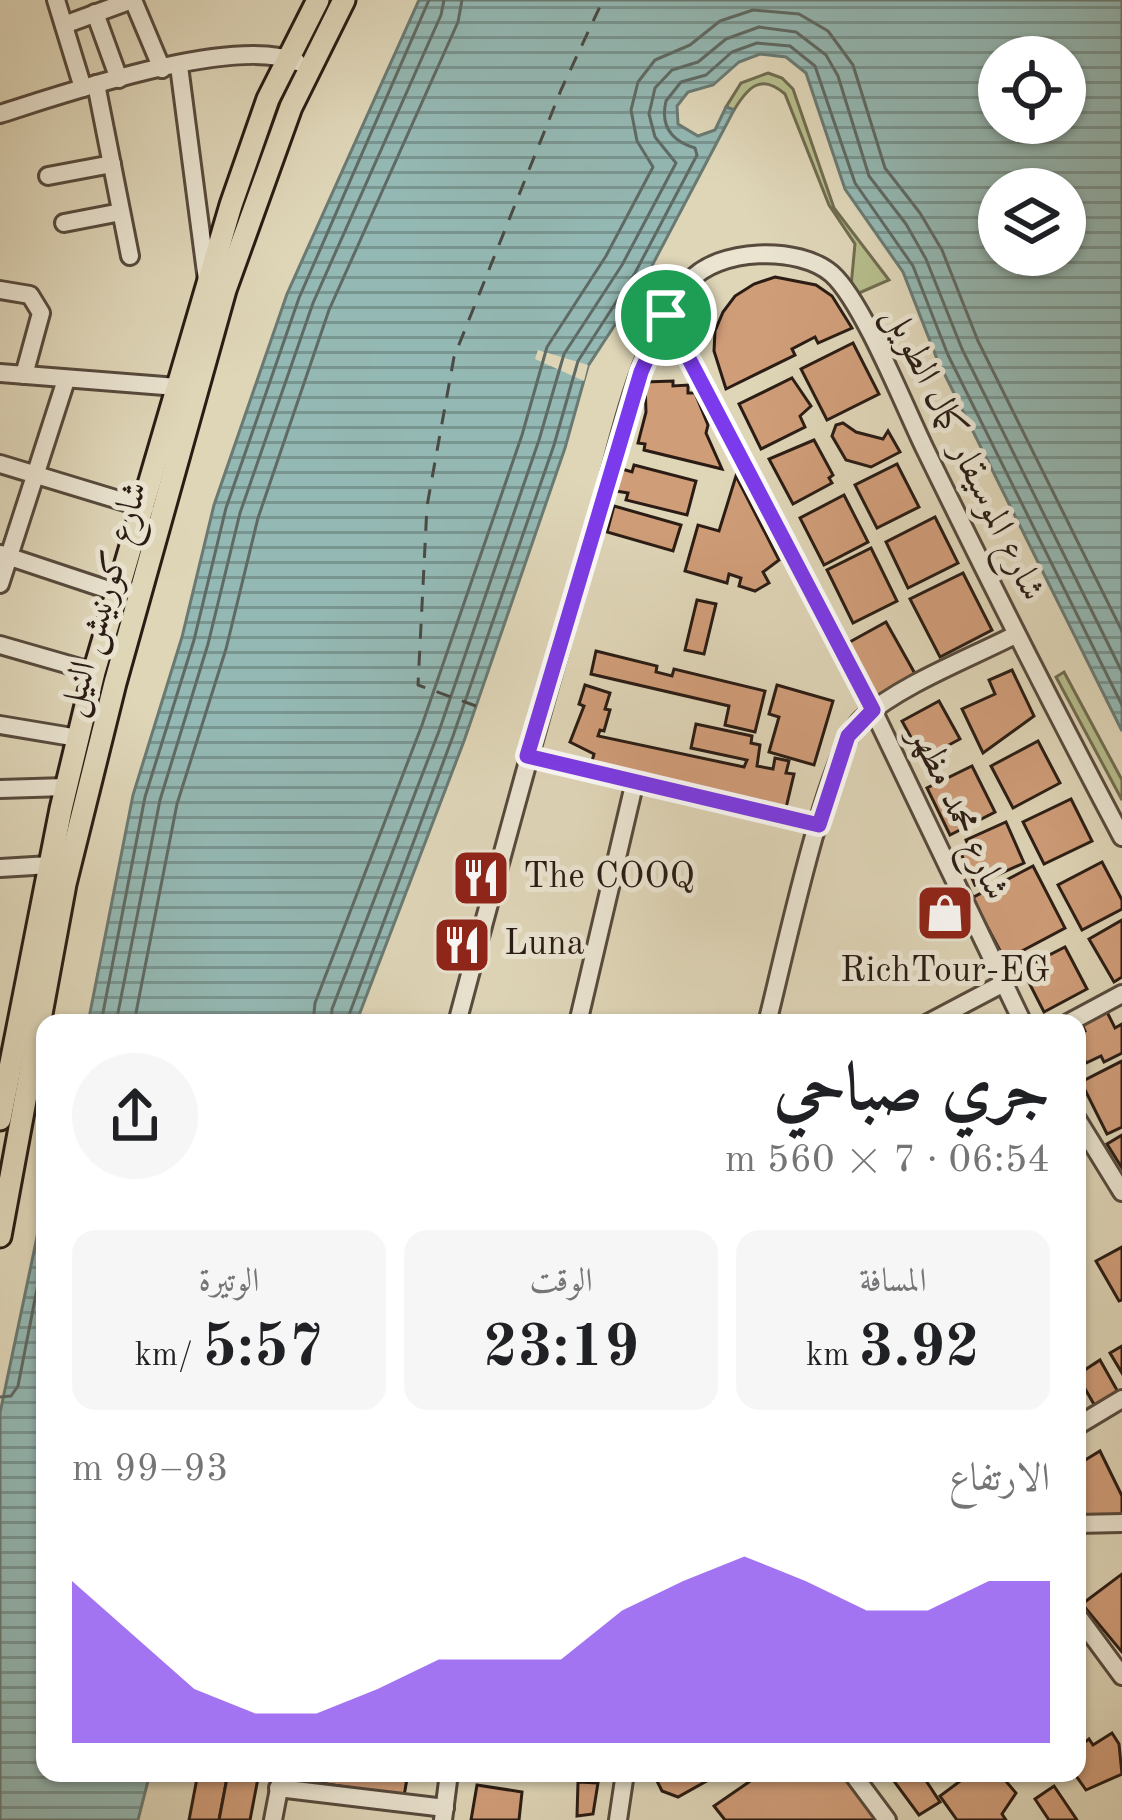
<!DOCTYPE html>
<html lang="ar">
<head>
<meta charset="utf-8">
<style>
	body { margin:0; font-family:"Old Standard TT",Amiri,serif; background:#f6f6f6; color:#202124; direction:rtl; height:100vh; display:flex; flex-direction:column; font-size:45px; white-space:nowrap }
	* { box-sizing:border-box; margin:0 }
	p { font-size:39px; color:#757577 }
	.icon { flex:none; width:66px; height:66px; fill:none; stroke:currentColor; stroke-width:2; stroke-linecap:round; stroke-linejoin:round }
	.map { position:relative; flex:1; overflow:hidden; direction:ltr }
	.drawer { position:absolute; left:36px; top:1014px; width:1050px; height:768px; display:flex; flex-direction:column; background:#fff; border-radius:24px; box-shadow:0 3px 9px #0004; direction:rtl }
	.drawer>* { flex:none }
	.fabs { position:absolute; left:978px; top:36px; display:grid; gap:24px }
	.fabs a { display:grid; place-items:center; width:108px; height:108px; border-radius:50%; background:#fff; box-shadow:0 3px 9px #0004; font-size:60px }
	.pin { position:absolute; display:grid; place-items:center; width:102px; height:102px; color:#fff; margin:-51px; border:6px solid #fff; border-radius:50%; box-shadow:0 3px 12px #0007 }
	.round { display:grid; place-items:center; flex:none; width:126px; height:126px; border-radius:63px; background:#f6f6f6 }
	.summary { display:flex; align-items:center; justify-content:space-between; height:204px; padding:0 36px }
	h1 { font-size:66px; font-weight:700; line-height:90px }
	.stats { display:grid; grid-template-columns:repeat(3,1fr); gap:18px; height:204px; padding:12px 36px }
	.stats div { display:grid; align-content:center; border-radius:24px; background:#f6f6f6; text-align:center }
	.stats b { font-size:60px; font-weight:700 }
	.stats small { font-size:33px; font-weight:400 }
	.stats p { font-size:33px }
	.chart { height:336px; padding:24px 36px }
	.chart p { display:flex; justify-content:space-between }
	.chart svg { width:100%; height:216px; margin-top:12px; fill:#7c3aed; opacity:.7 }
	.map>svg:first-child { display:block }
	.grass { fill:#b6bd8c; stroke:#706c50; stroke-width:3 }
	.water { fill:url(#water-rules); stroke:#6a7a73; stroke-width:3; fill-rule:evenodd }
	.pier { fill:#dfd6b8 }
	.lines { fill:none; stroke-linecap:round; stroke-linejoin:round }
	.shore { stroke:#5f6a64; stroke-width:3 }
	.ferry { stroke:#4a4b44; stroke-width:3; stroke-dasharray:15 12; stroke-linecap:butt }
	.building { fill:#d09d79; stroke:#2a1c14; stroke-width:3 }
	.minor-casing { stroke:#574a3d; stroke-width:22 }
	.major-casing { stroke:#2a1c14; stroke-width:27 }
	.minor { stroke:#eae4d1; stroke-width:16 }
	.major { stroke:#dfd6b8; stroke-width:21 }
	.route-casing { stroke:#fff; stroke-width:24 }
	.route { stroke:#7c3aed; stroke-width:15 }
	.labels { text-anchor:middle; dominant-baseline:central; stroke-width:10; stroke-linejoin:round; paint-order:stroke }
	.street-label { font-size:36px; fill:#2a1c14; stroke:#eae4d1 }
	.poi-label { font-size:36px; fill:#2a1c14; stroke:#eae4d1; text-anchor:start }
</style>
</head>
<body>
<div class="map">
<svg width="1122" height="1820" viewBox="0 0 1122 1820">
	<defs>
		<pattern id="water-rules" width="6" height="5" patternUnits="userSpaceOnUse" patternTransform="scale(3)"><rect width="6" height="5" fill="#94b8b3"/><path d="M0 2.5h6" fill="none" stroke="#799590"/></pattern>
	</defs>
	<rect width="100%" height="100%" fill="#dfd6b8"/>
	<filter id="stains"><feTurbulence type="fractalNoise" baseFrequency=".00167" numOctaves="4"/><feColorMatrix values="0 0 0 0 .2 0 0 0 0 .09 0 0 0 0 .02 0 0 0 .5 -.17"/></filter>
	<radialGradient id="worn" r=".72"><stop offset=".6" stop-color="#630" stop-opacity="0"/><stop offset="1" stop-color="#630" stop-opacity=".3"/></radialGradient>
	<g class="grass">
		<path d="M768,73L782,78L793,89L834,208L889,280L850,297L855,244L829,205L785,94C761,73 748,87 734,110L726,107L741,83Z"/>
		<path d="M1064,672L1122,780V800L1056,677Z"/>
	</g>
	<g class="water">
		<path d="M419,0H1122V731L937,359L903,272L845,189L806,73L786,57L760,54L739,62L713,85L688,92L677,106L678,124L698,136L715,130L726,107L734,110L645,279L588,366L565,448L464,741L356,1023H88L133,795L182,637L214,505L287,294ZM999,57H1065V123H999ZM999,189H1065V255H999Z"/>
		<path d="M45,1199V1773H150L138,1820H0V1413Z"/>
	</g>
	<path class="pier" d="M538,350L588,365L584,381L535,359Z"/>
	<g class="lines">
		<g class="shore">
			<path d="M101,1023L145,797L194,640L226,508L299,298L429,0"/>
			<path d="M116,1023L160,800L208,644L240,513L313,303L441,15L444,0"/>
			<path d="M134,1023L177,804L226,649L258,518L329,310L458,22L462,0"/>
			<path d="M313,1023L315,1003L422,725L522,435L547,347L606,256L653,167L637,141L631,110L638,82L655,60L690,45L720,21L753,10L799,14L828,31L853,65L885,168L920,213L942,250L978,341L1122,631"/>
			<path d="M331,1023L332,1009L439,731L539,440L564,354L622,265L676,163L655,137L649,114L655,88L672,70L698,62L726,39L759,27L796,32L826,55L838,76L869,176L906,224L926,259L962,349L1122,672"/>
			<path d="M346,1023L453,736L554,445L578,361L635,273L697,155L695,148C672,141 660,126 666,101L681,82L706,75L732,52L757,43L790,46L815,66L855,183L913,266L948,355L1122,705"/>
			<path d="M0,1397L11,1396L18,1386L45,1248"/>
		</g>
		<path class="ferry" d="M476,706L418,685L427,506L454,357L561,90L603,0"/>
	</g>
	<g class="building">
		<path d="M775,277L816,285L832,296L852,328L818,343L815,337L792,349L795,355L726,389L714,351L715,331L723,312L735,296L754,284Z"/>
		<path d="M853,343L879,394L827,420L801,369Z"/>
		<path d="M792,378L811,406L800,416L805,427L761,449L739,404Z"/>
		<path d="M673,381V386L688,385V393H695L708,425L706,433L722,469L644,450L645,444L638,443L646,412L645,382Z"/>
		<path d="M843,423L856,432L883,439L888,431L900,452L871,467L846,460L832,436L836,425Z"/>
		<path d="M814,440L833,475L829,478L832,483L793,504L769,459Z"/>
		<path d="M897,464L919,507L877,528L855,485Z"/>
		<path d="M634,465L696,481L687,515L626,500L628,493L616,491L622,469L632,472Z"/>
		<path d="M736,476L779,560L763,572L769,583L755,591L739,586L741,578L729,574L727,583L685,571L698,525L719,531Z"/>
		<path d="M844,495L868,542L824,565L800,518Z"/>
		<path d="M614,506L681,525L673,551L607,532Z"/>
		<path d="M935,517L958,563L908,588L886,542Z"/>
		<path d="M871,548L897,601L853,623L827,570Z"/>
		<path d="M963,573L992,630L940,657L910,599Z"/>
		<path d="M697,600L716,604L704,654L685,650Z"/>
		<path d="M886,622L918,679L877,701L846,644Z"/>
		<path d="M596,651L657,666L656,672L672,676L674,669L765,691L755,732L725,725L729,706L591,674Z"/>
		<path d="M1012,670L1034,716L983,753L962,709L995,694L989,680Z"/>
		<path d="M585,685L610,693L605,709L610,710L604,731L600,730L598,736L744,767L747,760L691,748L696,724L752,736L751,743L760,745L757,766L773,769L775,758L789,761L786,773L794,774L785,812L591,765L594,754L570,742L584,706L579,704Z"/>
		<path d="M777,685L833,701L814,765L769,752L779,717L769,714Z"/>
		<path d="M939,701L960,739L923,759L902,721Z"/>
		<path d="M1038,741L1060,783L1013,808L991,766Z"/>
		<path d="M972,766L995,812L950,835L927,788Z"/>
		<path d="M1071,799L1092,841L1044,864L1023,822Z"/>
		<path d="M1006,822L1024,863L975,885L960,851L969,847L966,840Z"/>
		<path d="M1102,862L1122,900V909L1082,930L1058,885Z"/>
		<path d="M1033,866L1065,928L1005,960L972,898Z"/>
		<path d="M1122,920V977L1114,982L1089,939Z"/>
		<path d="M1065,947L1087,989L1044,1012L1022,969Z"/>
		<path d="M1106,1010L1115,1028L1122,1024V1053L1104,1062L1101,1056L1086,1063L1077,1045V1035L1085,1031L1081,1022Z"/>
		<path d="M1122,1061V1127L1107,1134L1081,1082Z"/>
		<path d="M1122,1135V1168L1107,1144Z"/>
		<path d="M1122,1247V1300L1119,1301L1096,1261Z"/>
		<path d="M1122,1346V1373L1110,1353Z"/>
		<path d="M1100,1360L1122,1399L1102,1418L1077,1375Z"/>
		<path d="M1100,1451L1122,1496V1516L1077,1518V1465Z"/>
		<path d="M1122,1574V1652L1082,1604Z"/>
		<path d="M1112,1733L1119,1744L1122,1774L1086,1790L1074,1773H1077V1748L1089,1739L1093,1745Z"/>
		<path d="M198,1773H228L219,1820H189Z"/>
		<path d="M239,1773H259L250,1820H219L227,1778L238,1780Z"/>
		<path d="M302,1773H408L404,1796L301,1780Z"/>
		<path d="M653,1773H721L678,1797L662,1791Z"/>
		<path d="M762,1773H846L879,1820H725L714,1806Z"/>
		<path d="M888,1773H921L940,1802L919,1815Z"/>
		<path d="M971,1773H999L1016,1793L1002,1814L1006,1820H957L940,1796Z"/>
		<path d="M578,1782L598,1783L593,1814L577,1816Z"/>
		<path d="M477,1785L522,1792L519,1820H471Z"/>
		<path d="M1054,1786L1077,1820H1049L1035,1799Z"/>
	</g>
	<g class="lines">
		<g class="minor-casing">
			<g id="minor">
				<path d="M56,0L83,88"/>
				<path d="M133,0L162,69"/>
				<path d="M95,13L119,79"/>
				<path d="M64,25L132,0"/>
				<path d="M179,66L207,280"/>
				<path d="M96,84L130,256"/>
				<path d="M0,114C66,93 234,35 297,62"/>
				<path d="M48,176L112,164"/>
				<path d="M64,223L121,212"/>
				<path d="M0,290L30,295L41,313L24,375"/>
				<path d="M666,315L873,710L1023,1023"/>
				<path d="M0,373L177,387"/>
				<path d="M0,464L145,508"/>
				<path d="M1,554L118,593"/>
				<path d="M0,584L66,380"/>
				<path d="M0,645L94,672"/>
				<path d="M0,725L78,738"/>
				<path d="M527,756L819,825"/>
				<path d="M0,789L66,787"/>
				<path d="M0,868L50,865"/>
				<path d="M457,1023C502,854 548,685 598,517C621,440 636,345 689,282C717,248 799,245 832,274C863,302 905,408 925,449C989,580 1054,709 1122,837"/>
				<path d="M578,1023L635,781"/>
				<path d="M767,1023C782,966 827,750 862,719C902,684 968,659 1015,635"/>
				<path d="M928,1023L1002,984"/>
				<path d="M1068,1023L1122,994"/>
				<path d="M1077,1119L1122,1192"/>
				<path d="M1077,1426L1122,1399"/>
				<path d="M1077,1524L1122,1523"/>
				<path d="M1077,1615L1122,1676"/>
				<path d="M852,1773L887,1820"/>
				<path d="M278,1788L445,1808"/>
				<path d="M273,1820L282,1773"/>
				<path d="M443,1820L449,1773"/>
				<path d="M618,1820L625,1773"/>
			</g>
		</g>
		<g class="major-casing">
			<g id="major">
				<path d="M0,1119L61,809L94,672L231,205L268,99L318,0"/>
				<path d="M0,1236L65,884L115,683L225,290L291,107L344,0"/>
			</g>
		</g>
		<use href="#minor" class="minor"/>
		<use href="#major" class="major"/>
	</g>
	<g class="lines">
		<g class="route-casing">
			<path id="route" d="M666,315L873,710L848,736L819,825L527,756L641,372Z"/>
		</g>
		<use href="#route" class="route"/>
	</g>
	<defs>
		<g id="restaurant-square" transform="scale(3)"><rect x="-9" y="-9" width="18" height="18" rx="4" fill="#8f2418" stroke="#eae4d1"/><path d="M-5-6h1v4h1v-4h1v4h1v-4h1v5L-1.5 .5V6h-2V.5L-5-1ZM5-6V6H3V1.5H1.5Q1.5-4 5-6Z" fill="#fff"/></g>
		<g id="shop-square" transform="scale(3)"><rect x="-9" y="-9" width="18" height="18" rx="4" fill="#8f2418" stroke="#eae4d1"/><path d="M-5-2.5h2.3a2.7 3.5 0 0 1 5.4 0H5L5.5 6h-11ZM-1.5-2.5h3a1.5 2.3 0 0 0-3 0Z" fill="#fff"/></g>
	</defs>
	<g fill-rule="evenodd">
		<use href="#restaurant-square" x="481" y="878"/>
		<use href="#shop-square" x="945" y="913"/>
		<use href="#restaurant-square" x="462" y="945"/>
	</g>
	<g class="labels">
		<g class="street-label">
			<text transform="translate(963 454) rotate(64)">شارع الموسيقار كمال الطويل</text>
			<text transform="translate(105 599) rotate(-74)">شارع كورنيش النيل</text>
			<text transform="translate(958 814) rotate(65)">شارع محمد مظهر</text>
		</g>
		<g class="poi-label">
			<text x="523" y="878">The COOQ</text>
			<text x="504" y="945">Luna</text>
			<text x="945" y="972" text-anchor="middle">RichTour-EG</text>
		</g>
	</g>
	<rect width="100%" height="100%" filter="url(#stains)"/>
	<rect width="100%" height="100%" fill="url(#worn)"/>
</svg>
<div class="fabs">
<a><svg class="icon" aria-label="locate" viewBox="0 0 24 24"><circle cx="12" cy="12" r="6"/><path d="M12 2v4M12 18v4M2 12h4M18 12h4"/></svg></a>
<a><svg class="icon" aria-label="layers" viewBox="0 0 24 24"><path d="M12 4l9 5-9 5-9-5zM3 14l9 5 9-5"/></svg></a>
</div>
<div class="pin" style="left:666px;top:315px;background:#1e9e55"><svg class="icon" aria-label="arrive" viewBox="0 0 24 24"><path d="M6 21V4h12l-3 4 3 4H6"/></svg></div>
<section class="drawer">
<div class="summary"><div><h1>جري صباحي</h1><p>06:54 · 7 × 560 m</p></div><a class="round"><svg class="icon" aria-label="share" viewBox="0 0 24 24"><path d="M12 15V3M7 8l5-5 5 5M5 13v7h14v-7"/></svg></a></div>
<div class="stats">
<div><p>المسافة</p><b>3.92<small> km</small></b></div>
<div><p>الوقت</p><b>23:19</b></div>
<div><p>الوتيرة</p><b>5:57<small> /km</small></b></div>
</div>
<div class="chart"><p><span>الارتفاع</span>93–99 m</p>
<svg viewBox="0 0 160 44" preserveAspectRatio="none"><path d="M0 44V11L10 22L20 33L30 38L40 38L50 33L60 27L70 27L80 27L90 17L100 11L110 6L120 11L130 17L140 17L150 11L160 11V44z"/></svg>
</div>
</section>
</div>
</body>
</html>
